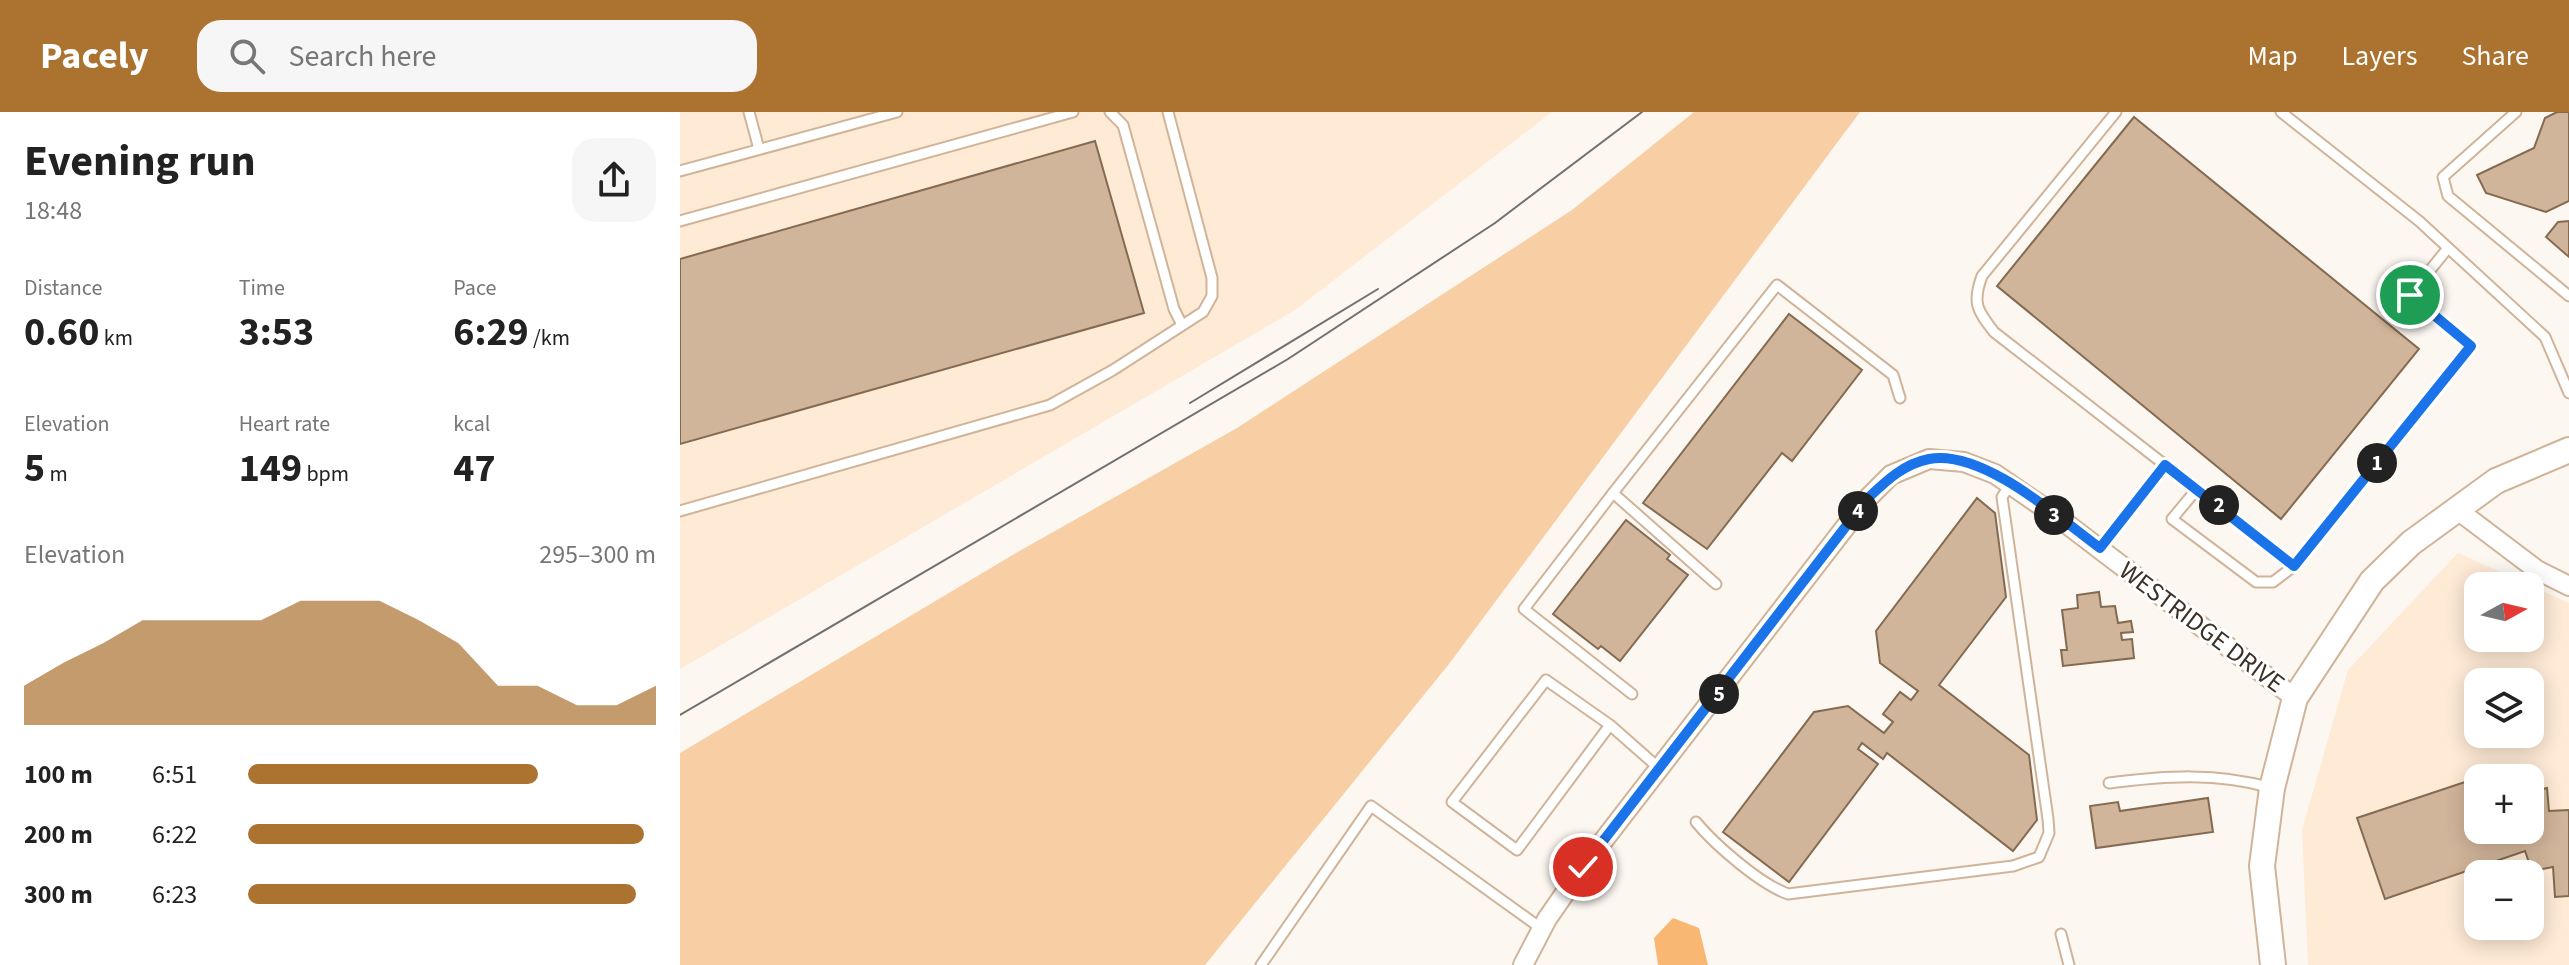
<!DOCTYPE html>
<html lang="en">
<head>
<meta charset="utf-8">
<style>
	body { margin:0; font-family:"Source Sans 3",sans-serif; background:#f6f6f6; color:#222; height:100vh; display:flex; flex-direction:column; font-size:30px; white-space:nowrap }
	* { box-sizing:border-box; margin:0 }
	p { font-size:26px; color:#767676 }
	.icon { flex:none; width:44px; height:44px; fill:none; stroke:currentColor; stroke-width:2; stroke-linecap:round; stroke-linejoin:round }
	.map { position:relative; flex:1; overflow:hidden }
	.details { display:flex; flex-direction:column; background:#fff; width:680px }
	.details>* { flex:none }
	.needle { width:52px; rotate:82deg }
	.controls { position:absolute; left:1784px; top:460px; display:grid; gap:16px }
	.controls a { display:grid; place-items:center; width:80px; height:80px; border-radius:16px; background:#fff; box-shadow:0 4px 20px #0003; font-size:40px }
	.pin { position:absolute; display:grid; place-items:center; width:68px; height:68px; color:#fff; margin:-34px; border:4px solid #fff; border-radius:50%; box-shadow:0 2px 8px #0007 }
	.km { position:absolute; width:40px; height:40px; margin:-20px; border-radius:50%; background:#222; color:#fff; font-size:22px; line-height:40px; text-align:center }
	.round { display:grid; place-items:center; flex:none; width:84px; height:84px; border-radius:24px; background:#f6f6f6 }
	.overview { display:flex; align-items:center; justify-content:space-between; height:136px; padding:0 24px }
	h1 { font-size:44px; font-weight:700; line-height:60px }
	.stats { display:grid; grid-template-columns:repeat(3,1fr); gap:12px; height:136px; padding:8px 24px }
	.stats div { display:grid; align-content:center }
	.stats b { font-size:40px; font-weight:700 }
	.stats small { font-size:22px; font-weight:400 }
	.stats p { font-size:22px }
	.chart { height:224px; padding:16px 24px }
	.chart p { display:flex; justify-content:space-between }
	.chart svg { width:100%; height:144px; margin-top:8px; fill:#ab7230; opacity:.7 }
	ul { padding:0 24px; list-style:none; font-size:26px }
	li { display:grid; grid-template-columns:128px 96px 1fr; align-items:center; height:60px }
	li i { height:20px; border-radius:10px; background:#ab7230 }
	header { display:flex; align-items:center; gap:48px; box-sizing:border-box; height:112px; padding:0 40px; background:#ab7230; color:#fff }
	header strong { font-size:38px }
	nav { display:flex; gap:44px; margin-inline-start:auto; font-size:28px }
	.search { width:560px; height:72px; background:#f6f6f6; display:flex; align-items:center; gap:20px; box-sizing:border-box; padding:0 28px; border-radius:24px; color:#767676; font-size:30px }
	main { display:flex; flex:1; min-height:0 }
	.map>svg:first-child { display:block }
	.built { fill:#feead5; fill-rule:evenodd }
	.green { fill:#f8cfa5 }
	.water { fill:#f8b772 }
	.building { fill:#d1b59a; stroke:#836a51; stroke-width:2 }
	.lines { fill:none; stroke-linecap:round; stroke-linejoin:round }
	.lane-casing { stroke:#d0b499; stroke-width:13 }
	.street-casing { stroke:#d0b499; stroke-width:22 }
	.secondary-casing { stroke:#d0b499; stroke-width:28 }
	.lane { stroke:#fff; stroke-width:9 }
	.street { stroke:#fff; stroke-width:18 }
	.secondary { stroke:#fff; stroke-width:24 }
	.tram { stroke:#786f65; stroke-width:2 }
	.route-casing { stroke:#fff; stroke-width:16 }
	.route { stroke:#1a73e8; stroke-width:10 }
	.labels { text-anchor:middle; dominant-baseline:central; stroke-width:6; stroke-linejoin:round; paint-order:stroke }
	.street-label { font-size:26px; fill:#3c3126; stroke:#fff }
</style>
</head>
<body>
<header>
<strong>Pacely</strong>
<div class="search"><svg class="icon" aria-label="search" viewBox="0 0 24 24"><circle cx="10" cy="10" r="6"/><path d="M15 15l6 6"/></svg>Search here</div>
<nav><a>Map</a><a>Layers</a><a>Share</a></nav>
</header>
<main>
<section class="details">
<div class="overview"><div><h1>Evening run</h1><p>18:48</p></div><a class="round"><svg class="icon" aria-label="share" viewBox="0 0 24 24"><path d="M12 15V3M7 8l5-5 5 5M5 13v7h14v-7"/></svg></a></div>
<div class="stats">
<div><p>Distance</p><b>0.60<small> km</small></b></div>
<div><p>Time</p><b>3:53</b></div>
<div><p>Pace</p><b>6:29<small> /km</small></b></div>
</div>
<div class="stats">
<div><p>Elevation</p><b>5<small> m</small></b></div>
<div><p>Heart rate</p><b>149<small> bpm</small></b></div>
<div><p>kcal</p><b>47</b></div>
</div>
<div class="chart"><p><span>Elevation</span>295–300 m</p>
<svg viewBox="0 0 160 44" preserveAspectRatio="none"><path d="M0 44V32L10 25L20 19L30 12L40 12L50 12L60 12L70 6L80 6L90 6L100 12L110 19L120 32L130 32L140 38L150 38L160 32V44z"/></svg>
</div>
<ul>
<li><b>100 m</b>6:51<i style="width:71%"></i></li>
<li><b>200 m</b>6:22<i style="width:97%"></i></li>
<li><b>300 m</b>6:23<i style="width:95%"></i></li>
</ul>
</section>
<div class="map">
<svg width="1889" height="853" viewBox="0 0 1889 853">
	<rect width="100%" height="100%" fill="#fcf7f1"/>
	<g class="built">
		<path d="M0,0H872L615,198L0,557Z"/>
		<path d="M1778,441L1889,491V853H1628L1622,718L1668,558ZM1798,474H1850V526H1798ZM1798,570H1850V622H1798ZM1798,666H1850V718H1798ZM1798,762H1850V814H1798Z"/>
	</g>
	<path class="green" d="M1014,0H1180L769,552L525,853H0V641L336,441L557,316L892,98Z"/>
	<path class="water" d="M993,806L1019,816L1028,853H978L974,826Z"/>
	<g class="building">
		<path d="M1877,0H1889V89L1866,100L1806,81L1797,63L1854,36L1865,6Z"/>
		<path d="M1454,5L1739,237L1601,407L1317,174Z"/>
		<path d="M415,29L464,201L0,332V147Z"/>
		<path d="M1889,109V145L1866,125L1878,110Z"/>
		<path d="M1109,202L1182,258L1112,349L1102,341L1027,437L963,391Z"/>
		<path d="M1297,386L1315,401L1326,485L1259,573L1349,643L1357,708L1333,739L1207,641L1203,647L1182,631L1178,637L1198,652L1109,770L1043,720L1134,600L1168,594L1204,621L1213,610L1203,602L1220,580L1231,588L1238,579L1200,551L1196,519Z"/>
		<path d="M946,408L990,443L987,447L1008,463L940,549L921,534L918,537L873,502Z"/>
		<path d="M1419,480L1421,495L1435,494L1438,511L1451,509L1453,520L1441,521L1442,528L1452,527L1454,546L1383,554L1381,538H1387L1382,498L1398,496L1397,483Z"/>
		<path d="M1818,659L1820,666H1798V718H1850V680L1867,676L1869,699L1889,698V784L1875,785L1873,755L1852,759L1845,739L1705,787L1677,706Z"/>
		<path d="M1528,686L1533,720L1416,736L1410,694L1438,690L1440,699Z"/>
	</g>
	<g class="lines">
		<g class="lane-casing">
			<g id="lane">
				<path d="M69,0L79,37"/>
				<path d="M430,0L443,13L494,197L502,213"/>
				<path d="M1601,0L1739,109L1865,225L1889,281"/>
				<path d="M1836,0L1763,65L1768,84L1889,184"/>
				<path d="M0,59L217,0"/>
				<path d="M0,109L393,0"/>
				<path d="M1485,353L1614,454L1791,234L1730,183L1768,136"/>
				<path d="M1517,377L1492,407L1576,470H1593L1614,454"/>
				<path d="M933,381L844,497L952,582"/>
				<path d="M0,399L370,293L433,258L523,200L532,184V166L488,0"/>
				<path d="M1420,436L1485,353L1314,220C1297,198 1292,191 1302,164L1436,0"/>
				<path d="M1036,472L933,381L1097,173L1213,263L1220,286"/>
				<path d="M930,613L837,738L772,690L866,568L930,613L980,657"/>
				<path d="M1429,671C1486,664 1536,660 1592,676"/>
				<path d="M1016,710C1035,733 1080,772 1108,782L1333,754L1359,745L1369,721L1368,707L1322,385L1330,373"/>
				<path d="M1381,822L1389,853"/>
				<path d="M581,853L691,694L862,817"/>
			</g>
		</g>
		<g class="street-casing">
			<g id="street">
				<path d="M1775,396L1857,458L1889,474"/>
				<path d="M843,853L867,807L903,755L1187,387L1211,363L1249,347L1284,350L1315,362L1379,406L1615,586"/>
			</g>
		</g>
		<g class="secondary-casing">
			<path id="secondary" d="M1593,853L1582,754L1592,676L1615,586L1692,469L1731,431L1816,369L1889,338"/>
		</g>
		<use href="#lane" class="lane"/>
		<use href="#street" class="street"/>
		<use href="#secondary" class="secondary"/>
		<g class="tram">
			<path d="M510,291L698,177"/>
			<path d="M0,603L608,247L815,111L962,0"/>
		</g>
	</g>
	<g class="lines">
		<g class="route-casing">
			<path id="route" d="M903,755L1187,387C1205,370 1223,352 1249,347C1303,337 1379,406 1420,436L1485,353L1614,454L1791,234L1730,183"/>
		</g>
		<use href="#route" class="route"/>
	</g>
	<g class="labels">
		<g class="street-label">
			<text transform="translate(1522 515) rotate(37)">WESTRIDGE DRIVE</text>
		</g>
	</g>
</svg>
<div class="controls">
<a><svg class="needle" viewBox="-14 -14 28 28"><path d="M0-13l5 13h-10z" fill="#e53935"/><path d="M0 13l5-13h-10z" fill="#767676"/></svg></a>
<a><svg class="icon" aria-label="layers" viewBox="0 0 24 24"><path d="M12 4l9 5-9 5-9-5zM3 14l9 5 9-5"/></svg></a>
<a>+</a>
<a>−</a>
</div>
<div class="pin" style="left:1730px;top:183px;background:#1e9e55"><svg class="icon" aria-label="arrive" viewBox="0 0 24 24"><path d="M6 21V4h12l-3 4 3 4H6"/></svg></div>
<div class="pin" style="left:903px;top:755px;background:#d93025"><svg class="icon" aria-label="check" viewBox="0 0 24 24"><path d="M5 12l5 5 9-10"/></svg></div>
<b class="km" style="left:1697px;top:351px">1</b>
<b class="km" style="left:1539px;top:393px">2</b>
<b class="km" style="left:1374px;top:403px">3</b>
<b class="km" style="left:1178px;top:399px">4</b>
<b class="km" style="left:1039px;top:582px">5</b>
</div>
</main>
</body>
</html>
